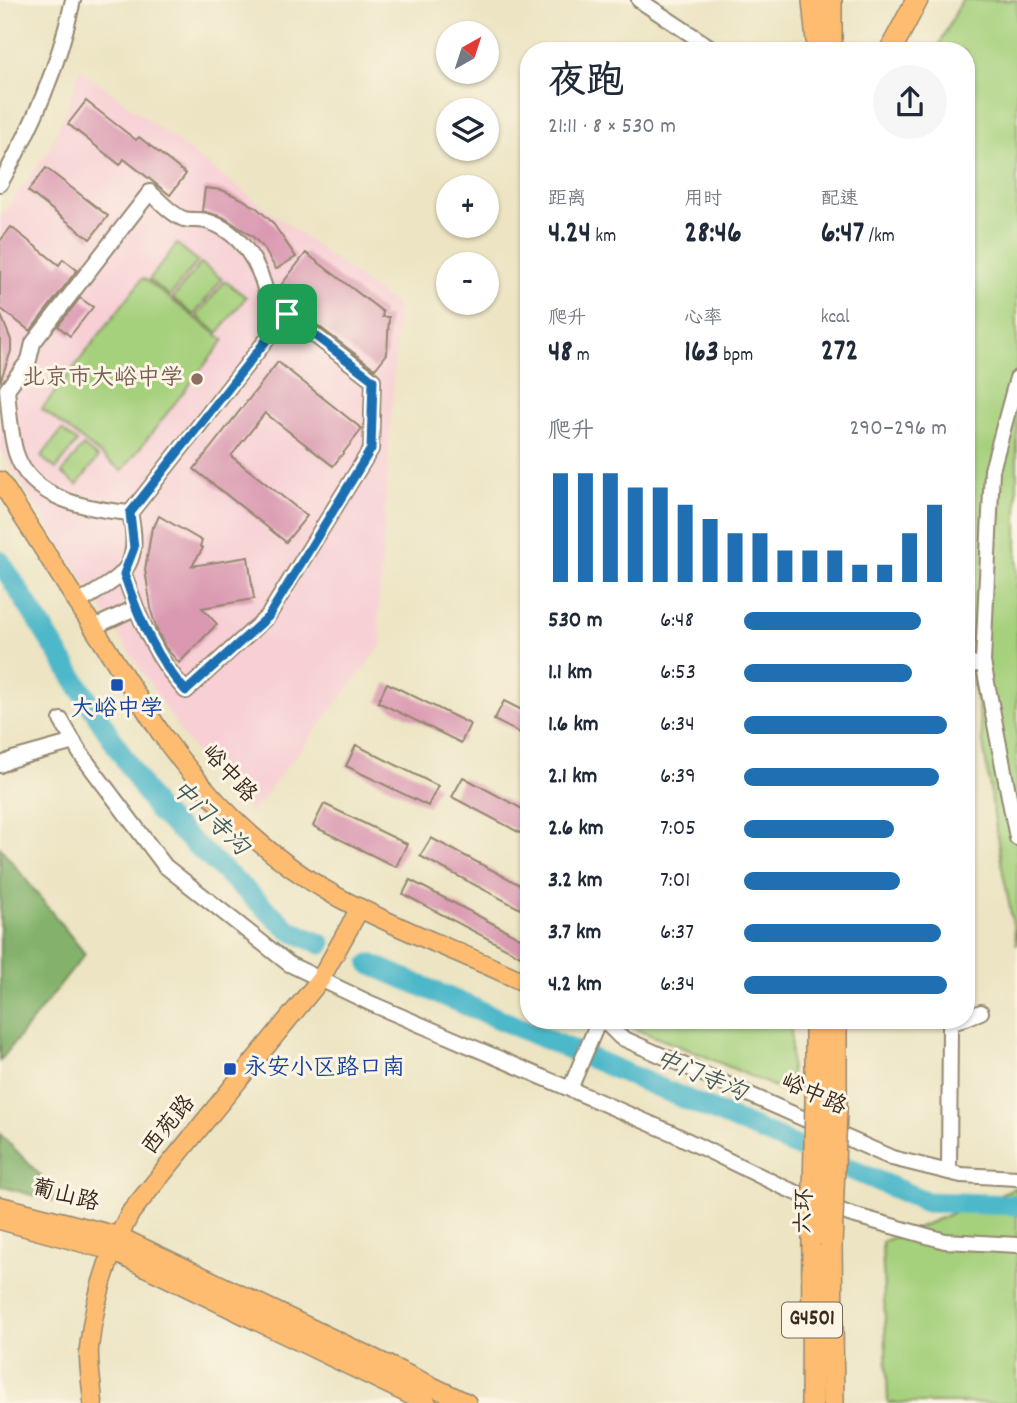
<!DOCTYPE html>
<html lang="zh">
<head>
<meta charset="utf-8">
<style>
	body { margin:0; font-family:Dekko,"LXGW WenKai TC",sans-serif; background:#f6f6f7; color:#1f2937; height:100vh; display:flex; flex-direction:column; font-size:26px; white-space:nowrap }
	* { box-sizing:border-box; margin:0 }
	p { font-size:23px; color:#747a83 }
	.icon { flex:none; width:38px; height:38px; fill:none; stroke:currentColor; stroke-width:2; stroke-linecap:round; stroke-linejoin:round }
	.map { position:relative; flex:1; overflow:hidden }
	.side { position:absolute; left:520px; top:42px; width:455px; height:987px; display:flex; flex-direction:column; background:#fff; border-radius:28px; box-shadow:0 2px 5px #0004 }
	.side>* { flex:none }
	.needle { width:46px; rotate:39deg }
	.tools { position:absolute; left:436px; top:21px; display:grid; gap:14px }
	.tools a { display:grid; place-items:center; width:63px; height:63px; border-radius:50%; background:#fff; box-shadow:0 2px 5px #0004; font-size:35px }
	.pin { position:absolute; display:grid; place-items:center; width:60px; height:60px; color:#fff; margin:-30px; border-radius:14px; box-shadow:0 4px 10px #0006 }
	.round { display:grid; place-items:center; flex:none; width:74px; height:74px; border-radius:37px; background:#f6f6f7 }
	.head { display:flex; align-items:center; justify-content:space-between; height:119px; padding:0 28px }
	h1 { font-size:38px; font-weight:700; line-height:52px }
	.stats { display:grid; grid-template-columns:repeat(3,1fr); gap:10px; height:119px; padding:7px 28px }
	.stats div { display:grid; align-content:center }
	.stats b { font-size:30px; font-weight:700 }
	.stats small { font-size:19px; font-weight:400 }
	.stats p { font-size:19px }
	.chart { height:196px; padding:14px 28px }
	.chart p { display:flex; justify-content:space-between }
	.chart svg { width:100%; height:126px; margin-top:7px; stroke:#1f6fb2; stroke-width:6 }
	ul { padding:0 28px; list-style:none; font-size:23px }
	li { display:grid; grid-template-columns:112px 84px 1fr; align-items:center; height:52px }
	li i { height:18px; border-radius:9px; background:#1f6fb2 }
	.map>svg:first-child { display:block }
	.built { fill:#f7cfd5 }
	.green { fill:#a5d07c; stroke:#707d4d; stroke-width:2 }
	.forest { fill:#84b26c; stroke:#606e45; stroke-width:2 }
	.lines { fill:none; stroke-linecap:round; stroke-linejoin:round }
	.river { stroke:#4db8c9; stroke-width:21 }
	.building { fill:#da99b1 }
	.minor-casing { stroke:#948770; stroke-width:18 }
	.major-casing { stroke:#948770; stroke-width:21 }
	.highway-casing { stroke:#948770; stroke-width:24 }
	.minor { stroke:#fff; stroke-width:14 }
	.major { stroke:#febc70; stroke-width:18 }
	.highway { stroke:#febc70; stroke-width:21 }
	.highway-bridge-casing { stroke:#948770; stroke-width:24; stroke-linecap:butt }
	.highway-bridge { stroke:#febc70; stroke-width:21 }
	.route-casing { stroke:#fff; stroke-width:14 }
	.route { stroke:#1f6fb2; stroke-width:9 }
	.education-dot { fill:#8d6e63; stroke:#fcf5e5; stroke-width:2.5 }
	.transit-dot { fill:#1a4fb4; stroke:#fcf5e5; stroke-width:2.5 }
	.labels { text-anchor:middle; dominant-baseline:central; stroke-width:6; stroke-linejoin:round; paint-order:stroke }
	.shield { fill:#fcf5e5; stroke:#75675a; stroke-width:2 }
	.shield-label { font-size:21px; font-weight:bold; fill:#3b2a1e }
	.education-label { font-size:23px; fill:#785e54; stroke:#fcf5e5; text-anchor:end }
	.transit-label { font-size:23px; fill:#164399; stroke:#fcf5e5 }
	.street-label { font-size:23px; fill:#3b2a1e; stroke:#fcf5e5 }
	.water-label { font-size:24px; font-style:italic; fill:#415c5a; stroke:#fcf5e5 }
</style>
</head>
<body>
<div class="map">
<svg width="1017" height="1403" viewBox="0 0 1017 1403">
	<rect width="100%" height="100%" fill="#fcf5e5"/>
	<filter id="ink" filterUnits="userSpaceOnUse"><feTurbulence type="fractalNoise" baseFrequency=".0143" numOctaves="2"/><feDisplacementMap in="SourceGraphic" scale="14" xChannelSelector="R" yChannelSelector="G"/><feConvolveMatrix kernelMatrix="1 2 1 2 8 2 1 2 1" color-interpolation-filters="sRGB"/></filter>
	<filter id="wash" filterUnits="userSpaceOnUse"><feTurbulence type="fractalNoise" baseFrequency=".00686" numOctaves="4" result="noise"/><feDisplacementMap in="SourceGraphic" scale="28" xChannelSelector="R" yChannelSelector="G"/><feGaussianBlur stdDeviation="1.57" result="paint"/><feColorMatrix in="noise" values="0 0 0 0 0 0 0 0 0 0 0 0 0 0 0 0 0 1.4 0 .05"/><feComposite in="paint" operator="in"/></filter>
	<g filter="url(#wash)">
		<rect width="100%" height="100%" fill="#ece4c2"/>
		<path class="built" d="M80,69L398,307L378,620L382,645L251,813L210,770L184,737L0,450V218L48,151L67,108Z"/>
		<g class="green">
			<path d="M962,0H1017V945L1002,867L966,632V51H936Z"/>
			<path d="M177,244L198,261L170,296L149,280Z"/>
			<path d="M201,263L222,279L194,315L173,298Z"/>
			<path d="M143,278L224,340L122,471L42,409Z"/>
			<path d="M225,281L246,297L218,333L197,316Z"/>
			<path d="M62,430L77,442L56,469L41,457Z"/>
			<path d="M83,446L98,458L77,485L62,473Z"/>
			<path d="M621,1020H791V1094L702,1055L637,1030Z"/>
			<path d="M1017,1187V1403H888L882,1242Z"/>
		</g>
		<g class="forest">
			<path d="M0,847L85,954L0,1061Z"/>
			<path d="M0,1134L70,1206L0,1186Z"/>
		</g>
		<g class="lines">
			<g class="river">
				<path d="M0,561L157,810L289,930L321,944"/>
				<path d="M370,964L927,1202L1017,1205"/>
			</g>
		</g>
		<g id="blocks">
			<g class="building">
				<path d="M86,101L136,140L139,137L186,174L170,195L124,159L120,165L68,124Z"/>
				<path d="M46,168L108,216L90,239L28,191Z"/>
				<path d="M205,188L222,190L242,199L258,209L272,222L296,257L276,269L263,247L252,236L223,217L202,211Z"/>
				<path d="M11,227L59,265L63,259L77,270L30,331L0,308V241Z"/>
				<path d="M306,253L383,312L382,317H389L387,354L375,369L300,312L303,309L278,289Z"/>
				<path d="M80,298L93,307L70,336L58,326Z"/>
				<path d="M0,313L11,340V351L0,382Z"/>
				<path d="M278,362L362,429L333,466L265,413L231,456L307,516L286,542L194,469Z"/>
				<path d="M159,516L202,541L200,546L203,548L192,566L248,557L254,599L202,608L217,624L179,663L165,647L157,630L152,614L145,570L152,527H154Z"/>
				<path d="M387,683L470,724L461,743L378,702Z"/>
				<path d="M504,701L528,713V737L494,720Z"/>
				<path d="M356,745L438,786L428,806L346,766Z"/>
				<path d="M463,777L528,812V837L452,797Z"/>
				<path d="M324,804L407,844L396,867L313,826Z"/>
				<path d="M431,838L528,889V913L420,856Z"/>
				<path d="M410,880L528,942V960L403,894Z"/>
			</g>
		</g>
	</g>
	<g filter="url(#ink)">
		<use href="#blocks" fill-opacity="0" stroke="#948770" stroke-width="2"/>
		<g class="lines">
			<g class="minor-casing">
				<g id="minor">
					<path d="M639,0L716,51"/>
					<path d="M0,184C34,124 58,68 73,0"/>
					<path d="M1017,378L992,470L983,662L1017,838"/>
					<path d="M130,513C88,509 31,500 16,453C10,433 9,410 7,389L29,360L33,343L150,192C159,200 172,215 184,219C191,221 199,219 206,221C240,230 262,266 267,299L287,314"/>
					<path d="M77,604C120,576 143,572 130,513L287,314L373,380L371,449L268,616L186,691C155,658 138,616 124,574"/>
					<path d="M92,628L135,608"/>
					<path d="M966,667L983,662"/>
					<path d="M61,720L80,753L165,866L289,964L370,1003L672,1133L785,1188L849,1214L945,1241L1017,1245"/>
					<path d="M0,765L13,759L74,742"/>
					<path d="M966,1018L981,1012"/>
					<path d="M603,1020L620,1037L892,1158L961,1175L1017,1178"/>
					<path d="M570,1089L599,1020"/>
					<path d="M949,1172L950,1024L961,1020"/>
				</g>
			</g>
			<g class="major-casing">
				<g id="major">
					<path d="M0,481L160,732C206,797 265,856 334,895C396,929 464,953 528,984"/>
					<path d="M0,1206L118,1236L467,1403"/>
					<path d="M0,1220L112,1251L427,1403"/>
					<path d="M93,1403C92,1385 88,1366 89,1348C94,1300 108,1254 131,1212L320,980L360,908"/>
				</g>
			</g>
			<g class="highway-casing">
				<g id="highway">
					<path d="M813,0L818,51"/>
					<path d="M831,51V0"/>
					<path d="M890,51L917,0"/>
					<path d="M836,1020V1110"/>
					<path d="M816,1100V1020"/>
					<path d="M831,1246L833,1403"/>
					<path d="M812,1403L813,1237"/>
				</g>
			</g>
			<use href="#minor" class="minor"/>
			<use href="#major" class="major"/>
			<use href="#highway" class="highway"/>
			<g class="highway-bridge-casing">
				<g id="highway-bridge">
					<path d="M813,1237L816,1100"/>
					<path d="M831,1246L836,1110"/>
				</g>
			</g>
			<use href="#highway-bridge" class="highway-bridge"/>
		</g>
	</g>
	<g class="lines" filter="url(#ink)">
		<g class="route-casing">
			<path id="route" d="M287,314L373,380L371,449L268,617L186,691C155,658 138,616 124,574L134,548L130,513Z"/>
		</g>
		<use href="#route" class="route"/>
	</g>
	<circle class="education-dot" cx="197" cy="379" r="7"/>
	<g class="transit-dot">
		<rect x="110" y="678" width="14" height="14" rx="3.5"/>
		<rect x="223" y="1062" width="14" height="14" rx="3.5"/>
	</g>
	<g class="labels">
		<rect class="shield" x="782" y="1302.5" width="60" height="35" rx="5"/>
		<g class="shield-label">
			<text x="812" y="1320">G4501</text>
		</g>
		<g class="education-label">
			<text x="183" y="379">北京市大峪中学</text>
		</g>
		<g class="transit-label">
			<text x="117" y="710">大峪中学</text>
			<text x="244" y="1069" text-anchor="start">永安小区路口南</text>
		</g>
		<g class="street-label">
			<text transform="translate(228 775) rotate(47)">峪中路</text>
			<text transform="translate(813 1096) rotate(24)">峪中路</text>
			<text transform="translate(170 1126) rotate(-51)">西苑路</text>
			<text transform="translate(65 1197) rotate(14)">葡山路</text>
			<text transform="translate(806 1211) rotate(-88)">六环</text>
		</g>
		<g class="water-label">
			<text transform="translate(209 819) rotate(44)">中门寺沟</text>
			<text transform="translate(700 1077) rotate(23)">中门寺沟</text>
		</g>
	</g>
</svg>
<div class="tools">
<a><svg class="needle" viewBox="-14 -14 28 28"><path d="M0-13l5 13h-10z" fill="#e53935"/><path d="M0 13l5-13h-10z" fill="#747a83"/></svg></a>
<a><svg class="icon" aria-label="layers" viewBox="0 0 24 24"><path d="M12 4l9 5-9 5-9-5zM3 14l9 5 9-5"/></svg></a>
<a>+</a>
<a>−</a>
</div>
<div class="pin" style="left:287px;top:314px;background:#1e9e55"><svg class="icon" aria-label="arrive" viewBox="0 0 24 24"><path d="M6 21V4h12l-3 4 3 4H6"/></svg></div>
<section class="side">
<div class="head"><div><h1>夜跑</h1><p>21:11 · 8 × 530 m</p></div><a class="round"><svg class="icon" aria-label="share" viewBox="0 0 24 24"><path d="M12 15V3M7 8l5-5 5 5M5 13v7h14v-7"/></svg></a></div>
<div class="stats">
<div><p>距离</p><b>4.24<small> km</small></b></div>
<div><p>用时</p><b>28:46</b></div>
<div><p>配速</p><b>6:47<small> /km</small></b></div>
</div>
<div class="stats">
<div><p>爬升</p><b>48<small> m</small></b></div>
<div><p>心率</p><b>163<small> bpm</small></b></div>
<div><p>kcal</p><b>272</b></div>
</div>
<div class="chart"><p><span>爬升</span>290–296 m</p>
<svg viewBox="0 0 160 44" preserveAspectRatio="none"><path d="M5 44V6M15 44V6M25 44V6M35 44V11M45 44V11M55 44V17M65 44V22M75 44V27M85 44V27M95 44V33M105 44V33M115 44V33M125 44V38M135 44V38M145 44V27M155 44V17"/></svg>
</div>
<ul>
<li><b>530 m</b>6:48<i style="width:87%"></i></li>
<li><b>1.1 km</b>6:53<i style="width:83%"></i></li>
<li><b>1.6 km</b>6:34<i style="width:100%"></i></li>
<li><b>2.1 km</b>6:39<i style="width:96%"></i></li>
<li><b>2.6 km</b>7:05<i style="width:74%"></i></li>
<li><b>3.2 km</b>7:01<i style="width:77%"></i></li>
<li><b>3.7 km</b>6:37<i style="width:97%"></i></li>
<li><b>4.2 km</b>6:34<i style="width:100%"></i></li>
</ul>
</section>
</div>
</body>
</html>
